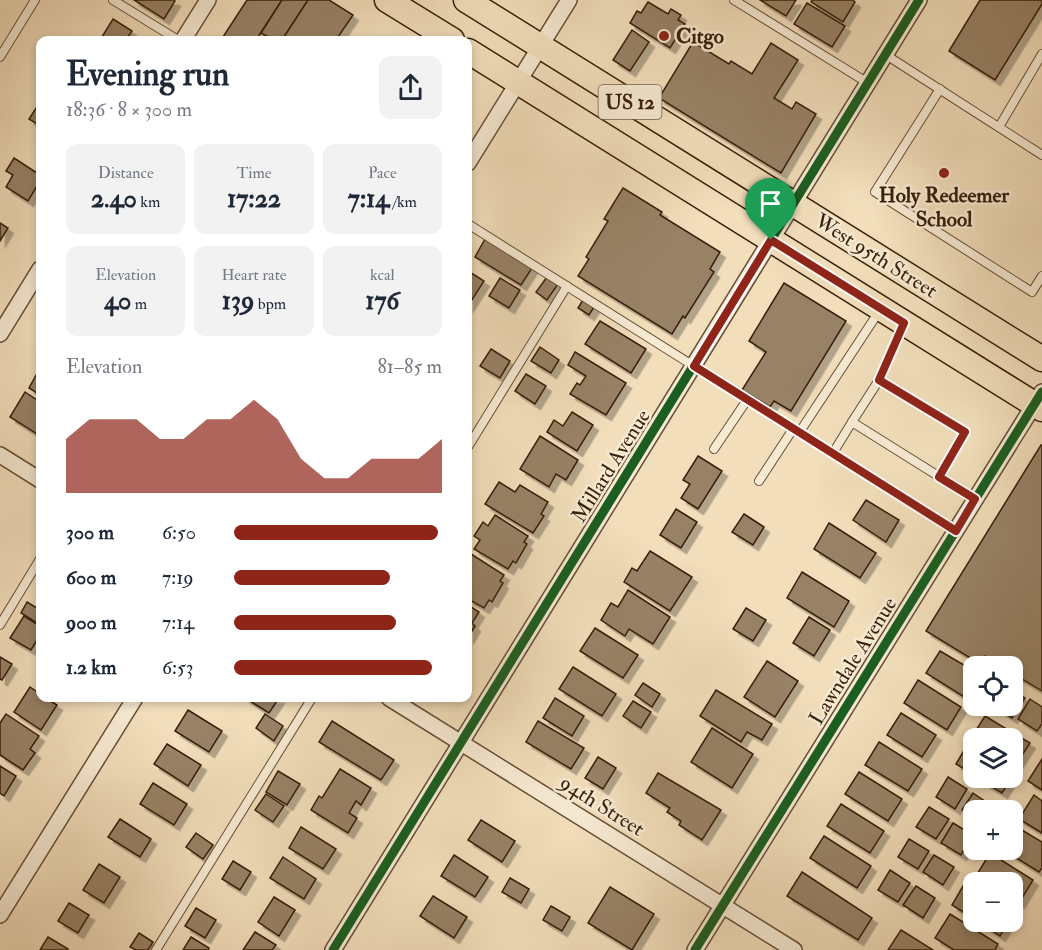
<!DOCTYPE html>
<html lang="en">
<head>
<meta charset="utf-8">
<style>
	body { margin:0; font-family:"IM FELL Double Pica",serif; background:#f2f2f3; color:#1f2937; height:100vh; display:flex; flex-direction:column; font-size:22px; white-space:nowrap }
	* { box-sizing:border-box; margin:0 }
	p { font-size:20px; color:#747a83 }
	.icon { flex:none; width:33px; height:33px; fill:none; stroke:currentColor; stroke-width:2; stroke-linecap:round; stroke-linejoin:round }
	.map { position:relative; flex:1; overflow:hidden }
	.side { position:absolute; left:36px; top:36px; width:436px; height:666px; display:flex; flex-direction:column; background:#fff; border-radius:12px; box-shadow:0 3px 9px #0003 }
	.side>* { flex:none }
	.buttons { position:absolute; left:963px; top:656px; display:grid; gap:12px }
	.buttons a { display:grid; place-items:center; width:60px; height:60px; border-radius:12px; background:#fff; box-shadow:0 3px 9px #0003; font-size:30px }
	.pin { position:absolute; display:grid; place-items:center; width:51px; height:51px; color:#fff; margin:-62px -26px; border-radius:50% 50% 50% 0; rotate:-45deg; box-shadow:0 0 6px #0007 }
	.pin .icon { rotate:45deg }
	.round { display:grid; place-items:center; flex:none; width:63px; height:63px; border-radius:12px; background:#f2f2f3 }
	.headline { display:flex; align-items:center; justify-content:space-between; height:102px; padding:0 30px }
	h1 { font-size:33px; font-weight:700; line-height:45px }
	.figures { display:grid; grid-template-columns:repeat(3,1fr); gap:9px; height:102px; padding:6px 30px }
	.figures div { display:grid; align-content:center; border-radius:12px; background:#f2f2f3; text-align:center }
	.figures b { font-size:26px; font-weight:700 }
	.figures small { font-size:16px; font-weight:400 }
	.figures p { font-size:16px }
	.chart { height:168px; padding:12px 30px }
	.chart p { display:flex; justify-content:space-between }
	.chart svg { width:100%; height:108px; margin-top:6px; fill:#8f2418; opacity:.7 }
	ul { padding:0 30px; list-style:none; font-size:20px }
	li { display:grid; grid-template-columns:96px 72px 1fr; align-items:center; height:45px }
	li i { height:15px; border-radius:8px; background:#8f2418 }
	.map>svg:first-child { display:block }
	.building { fill:#988266; stroke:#371f09; stroke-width:1.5; filter:url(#shadow) }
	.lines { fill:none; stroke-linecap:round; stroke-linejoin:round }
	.service-casing { stroke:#664f36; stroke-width:10 }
	.minor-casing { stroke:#664f36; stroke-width:18 }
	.primary-casing { stroke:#371f09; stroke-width:27 }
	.service { stroke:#f7ead3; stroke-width:8 }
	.minor { stroke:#f7ead3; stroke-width:15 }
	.primary { stroke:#f2debb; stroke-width:24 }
	.cycleway-casing { stroke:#f7ead3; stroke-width:13 }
	.cycleway { stroke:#1b5e20; stroke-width:9 }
	.route-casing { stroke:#fff; stroke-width:12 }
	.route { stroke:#8f2418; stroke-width:8 }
	.poi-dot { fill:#8f2418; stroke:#f7ead3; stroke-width:2 }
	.labels { text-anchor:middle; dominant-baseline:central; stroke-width:5; stroke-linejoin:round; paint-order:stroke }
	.shield { fill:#f7ead3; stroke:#715c46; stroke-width:1.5 }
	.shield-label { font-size:20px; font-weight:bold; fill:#371f09 }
	.poi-label { font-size:21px; font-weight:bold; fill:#371f09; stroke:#f7ead3; text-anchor:start }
	.street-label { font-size:21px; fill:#371f09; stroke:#f7ead3 }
</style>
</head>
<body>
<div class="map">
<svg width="1042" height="950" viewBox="0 0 1042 950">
	<defs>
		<filter id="shadow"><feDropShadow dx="5.5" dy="5.5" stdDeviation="0" flood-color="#0004"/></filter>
	</defs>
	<rect width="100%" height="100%" fill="#f2debb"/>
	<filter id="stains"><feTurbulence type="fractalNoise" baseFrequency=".00333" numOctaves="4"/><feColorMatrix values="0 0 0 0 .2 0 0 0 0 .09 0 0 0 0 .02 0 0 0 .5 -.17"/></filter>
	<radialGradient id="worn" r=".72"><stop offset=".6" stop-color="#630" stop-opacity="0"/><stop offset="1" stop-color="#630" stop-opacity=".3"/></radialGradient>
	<g class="building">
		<path d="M134,0H174L175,1L164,19Z"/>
		<path d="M247,0H282L256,40H221Z"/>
		<path d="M282,0H308L282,40H274L261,33Z"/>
		<path d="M308,0H329L353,15L336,40H282Z"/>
		<path d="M760,0H796L786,16Z"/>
		<path d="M812,0H853L855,2L843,22L811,2Z"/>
		<path d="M980,0H1042V4L995,80L949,51Z"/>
		<path d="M648,2L668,14L671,9L681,15L678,20L685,24L670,48L630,23L637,11L641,13Z"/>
		<path d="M807,3L845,26L832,47L794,24Z"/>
		<path d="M113,19L132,31L126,40H100Z"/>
		<path d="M632,30L649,42L630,71L613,60Z"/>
		<path d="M693,42L729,64L731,61L752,74L771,43L798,60L774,98L792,109L796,102L816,114L781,173L659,98Z"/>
		<path d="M40,102V126L29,119Z"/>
		<path d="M14,158L40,175V181L28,201L6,187L13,175L6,171Z"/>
		<path d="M623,188L662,212L660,215L720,252L710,269L714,272L685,318L683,316L672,334L578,276L589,259L586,257L608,221L604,219Z"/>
		<path d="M0,223L8,228L0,241Z"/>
		<path d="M485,239L532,268L521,285L475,257Z"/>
		<path d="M468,271L484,281L468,306Z"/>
		<path d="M547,277L558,284L547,300L536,292Z"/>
		<path d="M500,278L520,290L509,308L489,296Z"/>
		<path d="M784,283L846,321L791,411L774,401L770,407L742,390L766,352L749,341Z"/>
		<path d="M583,300L594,307L589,315L578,308Z"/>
		<path d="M600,321L646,349L631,373L585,344Z"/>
		<path d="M540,347L559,360L551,373L531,361Z"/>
		<path d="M491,349L510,361L500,378L480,366Z"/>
		<path d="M575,352L626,383L606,415L570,394L577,383L580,385L586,376L568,365Z"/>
		<path d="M40,368V395L29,388Z"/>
		<path d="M526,374L546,386L535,404L515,391Z"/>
		<path d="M25,392L40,402V436L10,417Z"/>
		<path d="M572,412L593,425L577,451L547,432L554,420L563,426Z"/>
		<path d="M540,436L578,460L566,480L556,474L549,487L520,469Z"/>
		<path d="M1041,445H1042V691L1012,673V666H1001L985,656L980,664L926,631Z"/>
		<path d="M698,456L722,471L698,509L681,498L690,484L683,480Z"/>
		<path d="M499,482L515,492L520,485L548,502L541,514L544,516L533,533L485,504Z"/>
		<path d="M866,500L899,520L886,542L853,520Z"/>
		<path d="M676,509L697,522L681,548L660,535Z"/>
		<path d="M744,514L764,527L753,545L732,532Z"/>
		<path d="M495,515L528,536L524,542L527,544L516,563L513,561L508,569L474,549L480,540L474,536L483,522L488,526Z"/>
		<path d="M829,523L876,553L860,578L814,549Z"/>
		<path d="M650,551L692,577L670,611L624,582L632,568L637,571Z"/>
		<path d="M471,554L504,575L500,581L503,583L492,602L489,600L484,608L468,599V559Z"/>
		<path d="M802,572L849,601L834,627L787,598Z"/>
		<path d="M628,590L670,617L653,644L629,629L625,636L601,620L611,603L618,607Z"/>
		<path d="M27,602L40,610V617L37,623L21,613Z"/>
		<path d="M468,605L479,612L472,623L475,626L468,638Z"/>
		<path d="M746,608L766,620L753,641L733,629Z"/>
		<path d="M24,616L40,626V635L31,650L10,638Z"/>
		<path d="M809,617L830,630L814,656L793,643Z"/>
		<path d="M595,628L638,655L623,678L580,651Z"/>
		<path d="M940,651L974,671V694L969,700L926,673Z"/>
		<path d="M0,657L12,664L2,680L0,679Z"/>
		<path d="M767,661L798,681L775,717L744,697Z"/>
		<path d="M573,667L616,694L602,716L559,689Z"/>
		<path d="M918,680L961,707L947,730L904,703Z"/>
		<path d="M643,683L660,694L652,707L635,695Z"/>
		<path d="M30,687L40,694V698H46L57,705L41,730L14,712Z"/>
		<path d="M716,690L772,724L762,740L747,732L741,742L700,716Z"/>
		<path d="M1012,690L1025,698L1012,718L992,705H1012Z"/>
		<path d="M245,698H279L269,713Z"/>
		<path d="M555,698L584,716L572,736L543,718Z"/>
		<path d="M1030,699L1042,707V724L1037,731L1018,719Z"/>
		<path d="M633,701L651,712L641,728L623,716Z"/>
		<path d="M188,710L222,731L209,752L175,731Z"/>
		<path d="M901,713L936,735L922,757L887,735Z"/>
		<path d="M6,714L39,736L30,749L35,753L23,770L0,755V723Z"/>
		<path d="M265,714L283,726L274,741L256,728Z"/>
		<path d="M985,716L1005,728L999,738H977L973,735Z"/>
		<path d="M332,721L394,760L381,780L319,742Z"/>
		<path d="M538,721L584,748L571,769L526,742Z"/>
		<path d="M712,728L753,754L732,788L691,762Z"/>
		<path d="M1010,731L1030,743L1017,763L1012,760V738H1005Z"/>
		<path d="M879,742L922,769L908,791L865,765Z"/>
		<path d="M167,744L201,765L188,786L154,764Z"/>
		<path d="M966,747L974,752V775L956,764Z"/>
		<path d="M598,757L616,768L603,789L585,778Z"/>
		<path d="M1042,759V790L1028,781Z"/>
		<path d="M0,766L16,776L4,796L0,793Z"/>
		<path d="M340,769L371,788L361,805L356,801L349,813L357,818L348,833L311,810L319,796L322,798Z"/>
		<path d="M278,771L300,784L287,805L266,792Z"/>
		<path d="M859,772L902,799L888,821L845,794Z"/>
		<path d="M658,773L721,810L702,840L679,825L681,821L667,812L670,808L646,793Z"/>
		<path d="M948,777L967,789L955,809L936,797Z"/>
		<path d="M984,777H1012L1002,793L982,781Z"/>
		<path d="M153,783L187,804L174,825L140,804Z"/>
		<path d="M973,793L992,806L990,810H974V816L962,810Z"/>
		<path d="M266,794L284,806L273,822L255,810Z"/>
		<path d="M1034,795L1042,801V833L1019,819Z"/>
		<path d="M841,804L884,831L870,853L827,826Z"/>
		<path d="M929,807L949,819L936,839L916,827Z"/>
		<path d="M120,819L151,839L140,857L108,837Z"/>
		<path d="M481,820L515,841L502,862L468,840Z"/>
		<path d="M953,823L973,835L961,855L941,843Z"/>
		<path d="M1012,824L1042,842V868L1039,872L1002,849H1012Z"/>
		<path d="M301,827L336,849L323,869L289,848Z"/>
		<path d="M196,833L213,845L203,859L186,847Z"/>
		<path d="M824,836L871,866L857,888L810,858Z"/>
		<path d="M909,839L929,851L918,869L898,857Z"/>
		<path d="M990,853L1033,880L1019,903L1012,899V882H986L976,876Z"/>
		<path d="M454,855L488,877L475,897L441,876Z"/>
		<path d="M934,855L954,867L943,885L923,872Z"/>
		<path d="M283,857L316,879L304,899L270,878Z"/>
		<path d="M233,861L251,872L240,890L222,879Z"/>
		<path d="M99,864L120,877L104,903L83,890Z"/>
		<path d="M890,870L910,883L898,902L878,890Z"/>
		<path d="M802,872L872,918L858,940L787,896Z"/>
		<path d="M510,878L529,889L521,903L502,892Z"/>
		<path d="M966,881L974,885V919L952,905Z"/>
		<path d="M916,886L935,898L923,918L903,905Z"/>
		<path d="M610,887L654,914L632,950L588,923Z"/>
		<path d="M433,896L467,917L454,938L420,916Z"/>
		<path d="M274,897L295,910L279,936L258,922Z"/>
		<path d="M69,903L89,915L78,933L58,921Z"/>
		<path d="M551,906L570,917L562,931L543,920Z"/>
		<path d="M196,908L216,920L205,938L185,926Z"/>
		<path d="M950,914L998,944L995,950H954L935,938Z"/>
		<path d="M977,921H1009L1000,936Z"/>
		<path d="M901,930L933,950H888Z"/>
		<path d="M255,932L276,945L272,950H243Z"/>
		<path d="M139,933L153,942L148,950H136L130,947Z"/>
		<path d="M48,937L68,949L67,950H40Z"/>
		<path d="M191,937L209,948L208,950H183Z"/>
	</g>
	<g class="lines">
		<g class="service-casing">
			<g id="service">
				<path d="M113,0L178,40"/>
				<path d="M734,0L868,83"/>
				<path d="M886,55L1042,155"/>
				<path d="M0,57L35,0"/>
				<path d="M940,89L875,192L1032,292L1042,276"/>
				<path d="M999,127L1042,54"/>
				<path d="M468,224L956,531"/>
				<path d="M902,327L879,380L852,422L975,499"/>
				<path d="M879,380L965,433L939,477"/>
				<path d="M799,433L880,310"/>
				<path d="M468,447L567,286"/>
				<path d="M714,449L747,400"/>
				<path d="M833,453L852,422"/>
				<path d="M759,481L793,429"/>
				<path d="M0,625L40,559"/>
				<path d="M156,950L312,698"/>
			</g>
		</g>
		<g class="minor-casing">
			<g id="minor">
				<path d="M183,40L208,0"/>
				<path d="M468,163L569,0"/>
				<path d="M0,334L40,269"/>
				<path d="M0,455L40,480"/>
				<path d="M389,698L794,950"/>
				<path d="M0,915L135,698"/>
				<path d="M333,950L919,0"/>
				<path d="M695,950L1042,392"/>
			</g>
		</g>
		<g class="primary-casing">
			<g id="primary">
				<path d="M387,0L452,40"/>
				<path d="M466,0L1042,359"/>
				<path d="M468,51L1042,409"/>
			</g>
		</g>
		<use href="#service" class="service"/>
		<use href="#minor" class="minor"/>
		<use href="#primary" class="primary"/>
		<g class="cycleway-casing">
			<g id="cycleway">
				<path d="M333,950L919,0"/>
				<path d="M695,950L1042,392"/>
			</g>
		</g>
		<use href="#cycleway" class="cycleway"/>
	</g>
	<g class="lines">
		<g class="route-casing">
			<path id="route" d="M771,240L904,323L879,380L965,432L939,477L975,499L956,531L694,366Z"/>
		</g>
		<use href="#route" class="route"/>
	</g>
	<g class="poi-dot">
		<circle cx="664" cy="36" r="6"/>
		<circle cx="944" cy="173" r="6"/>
	</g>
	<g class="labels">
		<rect class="shield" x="598.5" y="85" width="63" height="34" rx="4.5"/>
		<g class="shield-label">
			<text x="630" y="102">US 12</text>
		</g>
		<g class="poi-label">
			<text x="676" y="36">Citgo</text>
			<text x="944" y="195" text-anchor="middle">Holy Redeemer<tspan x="944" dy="24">School</tspan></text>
		</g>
		<g class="street-label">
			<text transform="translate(876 256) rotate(32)">West 95th Street</text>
			<text transform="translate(611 466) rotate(-58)">Millard Avenue</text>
			<text transform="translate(853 661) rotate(-58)">Lawndale Avenue</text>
			<text transform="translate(602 806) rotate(32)">94th Street</text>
		</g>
	</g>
	<rect width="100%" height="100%" filter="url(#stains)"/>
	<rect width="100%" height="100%" fill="url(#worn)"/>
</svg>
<div class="buttons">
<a><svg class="icon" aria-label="locate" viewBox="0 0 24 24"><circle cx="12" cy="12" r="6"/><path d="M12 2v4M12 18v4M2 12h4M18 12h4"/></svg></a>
<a><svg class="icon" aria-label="layers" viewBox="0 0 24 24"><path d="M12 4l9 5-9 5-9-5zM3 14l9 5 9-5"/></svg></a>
<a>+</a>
<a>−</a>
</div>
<div class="pin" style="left:771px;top:240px;background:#1e9e55"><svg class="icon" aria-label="arrive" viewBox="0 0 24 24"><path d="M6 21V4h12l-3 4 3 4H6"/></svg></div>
<section class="side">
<div class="headline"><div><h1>Evening run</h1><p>18:36 · 8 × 300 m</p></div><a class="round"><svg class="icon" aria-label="share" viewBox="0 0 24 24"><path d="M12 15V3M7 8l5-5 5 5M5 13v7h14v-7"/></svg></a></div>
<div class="figures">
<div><p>Distance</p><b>2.40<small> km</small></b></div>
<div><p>Time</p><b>17:22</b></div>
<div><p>Pace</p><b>7:14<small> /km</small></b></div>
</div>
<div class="figures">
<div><p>Elevation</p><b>40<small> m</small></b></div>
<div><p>Heart rate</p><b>139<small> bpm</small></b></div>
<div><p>kcal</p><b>176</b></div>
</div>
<div class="chart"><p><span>Elevation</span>81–85 m</p>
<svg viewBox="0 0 160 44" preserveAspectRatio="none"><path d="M0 44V22L10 14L20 14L30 14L40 22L50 22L60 14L70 14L80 6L90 14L100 30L110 38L120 38L130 30L140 30L150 30L160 22V44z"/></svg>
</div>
<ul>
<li><b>300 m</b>6:50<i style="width:98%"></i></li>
<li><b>600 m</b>7:19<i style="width:75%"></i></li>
<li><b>900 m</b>7:14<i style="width:78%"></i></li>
<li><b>1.2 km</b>6:53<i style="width:95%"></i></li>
</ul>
</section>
</div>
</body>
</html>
